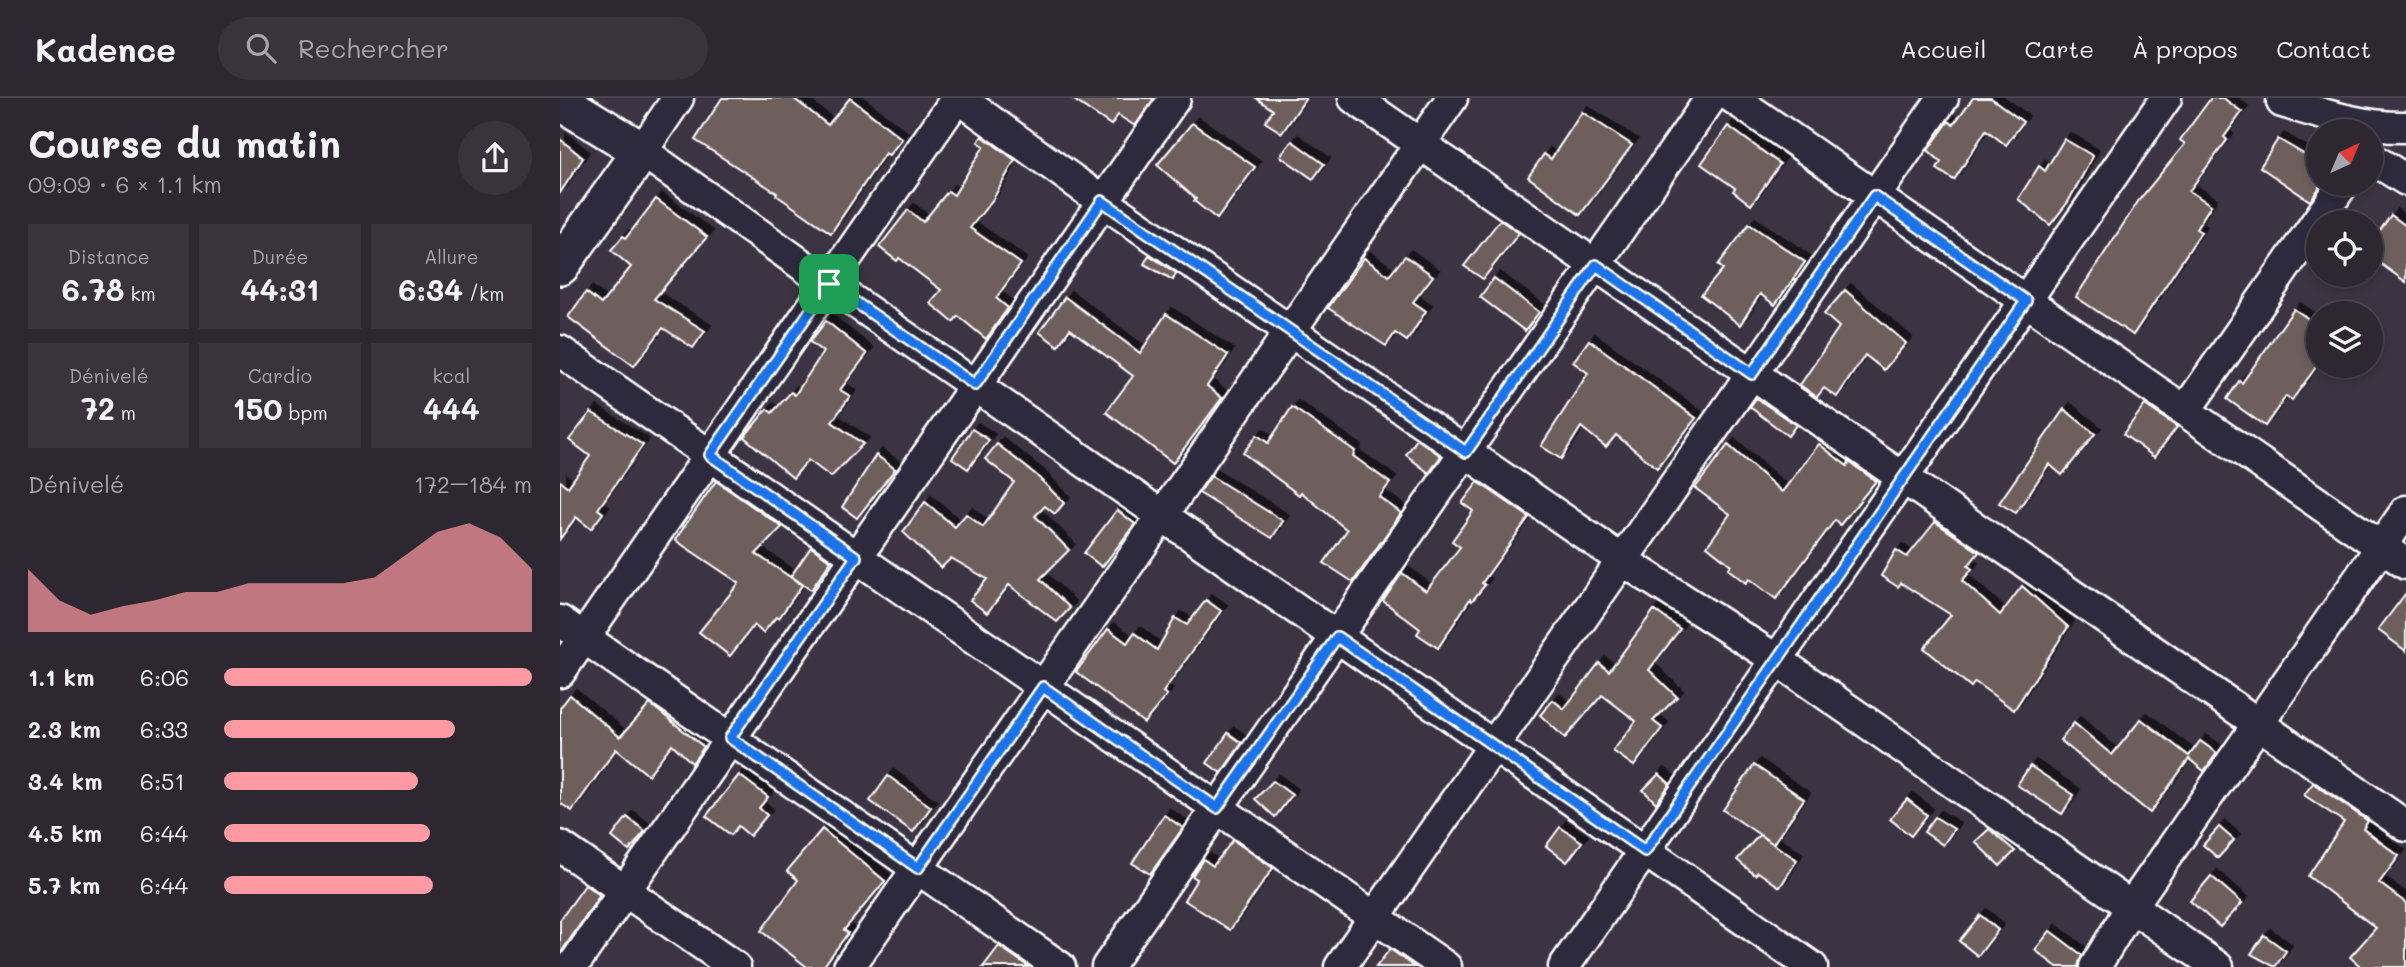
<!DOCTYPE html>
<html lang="fr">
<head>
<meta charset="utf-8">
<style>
	body { margin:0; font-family:Mali,sans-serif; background:#39333e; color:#f1f3f6; height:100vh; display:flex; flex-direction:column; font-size:26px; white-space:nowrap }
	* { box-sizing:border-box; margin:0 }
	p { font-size:23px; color:#a7a5ac }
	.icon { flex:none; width:38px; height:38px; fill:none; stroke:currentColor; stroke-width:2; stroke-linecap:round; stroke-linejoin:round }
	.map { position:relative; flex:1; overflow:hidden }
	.drawer { display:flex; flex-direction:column; background:#2d2732; width:560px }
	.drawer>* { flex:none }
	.needle { width:46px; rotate:44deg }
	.controls { position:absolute; left:1746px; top:21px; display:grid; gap:14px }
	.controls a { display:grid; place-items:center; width:77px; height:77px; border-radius:50%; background:#2d2732; box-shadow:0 4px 10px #0003,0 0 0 2px #48444d; font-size:35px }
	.pin { position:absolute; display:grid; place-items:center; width:60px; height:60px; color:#fff; margin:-30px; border-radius:14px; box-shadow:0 4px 10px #0006 }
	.round { display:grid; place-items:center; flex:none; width:74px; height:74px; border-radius:37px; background:#39333e }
	.summary { display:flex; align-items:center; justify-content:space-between; height:119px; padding:0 28px }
	h1 { font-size:38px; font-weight:700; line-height:52px }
	.metrics { display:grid; grid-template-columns:repeat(3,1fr); gap:10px; height:119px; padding:7px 28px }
	.metrics div { display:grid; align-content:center; border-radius:0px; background:#39333e; text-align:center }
	.metrics b { font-size:30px; font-weight:700 }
	.metrics small { font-size:19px; font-weight:400 }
	.metrics p { font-size:19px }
	.chart { height:196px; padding:14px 28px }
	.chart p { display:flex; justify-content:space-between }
	.chart svg { width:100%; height:126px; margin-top:7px; fill:#ff9aa2; opacity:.7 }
	ul { padding:0 28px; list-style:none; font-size:23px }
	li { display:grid; grid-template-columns:112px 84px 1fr; align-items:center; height:52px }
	li i { height:18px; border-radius:9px; background:#ff9aa2 }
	header { display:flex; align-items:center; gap:42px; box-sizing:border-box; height:98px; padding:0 35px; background:#2d2732; border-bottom:2px solid #48444d }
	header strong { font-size:33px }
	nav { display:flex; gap:38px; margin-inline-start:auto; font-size:24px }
	.search { width:490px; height:63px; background:#39333e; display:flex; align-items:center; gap:18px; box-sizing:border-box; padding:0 24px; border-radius:38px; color:#a7a5ac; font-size:26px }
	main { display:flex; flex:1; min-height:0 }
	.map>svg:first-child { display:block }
	.building { fill:#6e5e5b; stroke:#fff; stroke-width:2; filter:url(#shadow) }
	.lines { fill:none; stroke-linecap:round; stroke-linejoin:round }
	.minor-casing { stroke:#fff; stroke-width:35 }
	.major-casing { stroke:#fff; stroke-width:42 }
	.minor { stroke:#2f2a3d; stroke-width:30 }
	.major { stroke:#2f2a3d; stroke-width:37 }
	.route-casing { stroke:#fff; stroke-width:14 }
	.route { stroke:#1a73e8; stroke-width:9 }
</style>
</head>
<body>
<header>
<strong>Kadence</strong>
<div class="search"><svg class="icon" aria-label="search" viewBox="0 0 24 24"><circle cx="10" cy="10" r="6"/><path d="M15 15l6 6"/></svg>Rechercher</div>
<nav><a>Accueil</a><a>Carte</a><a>À propos</a><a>Contact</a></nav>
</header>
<main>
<section class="drawer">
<div class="summary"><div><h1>Course du matin</h1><p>09:09 · 6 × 1.1 km</p></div><a class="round"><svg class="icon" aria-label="share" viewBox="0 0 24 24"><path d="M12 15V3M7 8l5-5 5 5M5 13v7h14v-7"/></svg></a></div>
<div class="metrics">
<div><p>Distance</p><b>6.78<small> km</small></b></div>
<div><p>Durée</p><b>44:31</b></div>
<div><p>Allure</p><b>6:34<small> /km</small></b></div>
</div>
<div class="metrics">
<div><p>Dénivelé</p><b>72<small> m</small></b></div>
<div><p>Cardio</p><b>150<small> bpm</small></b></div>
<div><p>kcal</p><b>444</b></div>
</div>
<div class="chart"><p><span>Dénivelé</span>172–184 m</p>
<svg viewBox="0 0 160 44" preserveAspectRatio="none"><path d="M0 44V22L10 33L20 38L30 35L40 33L50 30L60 30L70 27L80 27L90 27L100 27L110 25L120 17L130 9L140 6L150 11L160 22V44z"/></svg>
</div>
<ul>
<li><b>1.1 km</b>6:06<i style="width:100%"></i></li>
<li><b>2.3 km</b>6:33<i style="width:75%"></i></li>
<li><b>3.4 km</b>6:51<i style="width:63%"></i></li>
<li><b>4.5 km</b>6:44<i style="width:67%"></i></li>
<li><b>5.7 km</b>6:44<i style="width:68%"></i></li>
</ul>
</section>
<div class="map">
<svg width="1846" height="869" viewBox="0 0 1846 869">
	<defs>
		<filter id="shadow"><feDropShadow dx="6" dy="-6" stdDeviation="0" flood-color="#0009"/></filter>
	</defs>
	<rect width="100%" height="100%" fill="#3c3443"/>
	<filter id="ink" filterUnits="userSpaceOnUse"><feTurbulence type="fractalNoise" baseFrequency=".0143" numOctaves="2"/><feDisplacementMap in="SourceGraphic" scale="14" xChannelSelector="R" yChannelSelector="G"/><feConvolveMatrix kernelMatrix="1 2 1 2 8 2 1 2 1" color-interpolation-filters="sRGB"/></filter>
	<g filter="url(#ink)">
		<g class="building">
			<path d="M162,0H233L268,27L290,0L342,41L329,57L325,55L271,135L216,97L217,95L135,42Z"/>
			<path d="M511,0H594L575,28L558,17L551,27Z"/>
			<path d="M696,0H746L722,35L705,24L713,12Z"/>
			<path d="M1413,0H1431L1463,24L1446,47L1426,32L1394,82L1377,71L1381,64L1368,52L1389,23L1393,27Z"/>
			<path d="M1651,0H1663L1682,14L1664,39L1667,42L1629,93L1651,107L1636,131L1641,134L1573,237L1516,199L1579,102L1625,46L1620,42Z"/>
			<path d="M1022,14L1072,47L1020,117L968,79L984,56L991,61Z"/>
			<path d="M632,25L695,69L657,121L634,103L636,101L597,67Z"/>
			<path d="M1168,28L1220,66L1191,107L1173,93L1175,90L1141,66Z"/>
			<path d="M422,38L455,62L433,101L410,130L461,166L436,200L448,210L426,241L398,218L393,224L370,205L381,192L339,160L337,163L319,149L348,112L363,124L388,93L394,97L424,48L418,44Z"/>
			<path d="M0,41L23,60L0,95Z"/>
			<path d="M1504,41L1533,58L1508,104L1490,127L1458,101L1479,68L1485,73Z"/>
			<path d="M1718,41L1759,65V90L1750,103L1700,69Z"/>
			<path d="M732,43L764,66L753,81L720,58Z"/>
			<path d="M96,101L147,139L94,201L145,233L133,250L103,230L74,268L8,219L26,194L41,206L71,169L51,152L63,138L66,140Z"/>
			<path d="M1831,117L1846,128V184L1811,159V145Z"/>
			<path d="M940,122L959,135L923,181L904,168Z"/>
			<path d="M1189,126L1245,164L1215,207L1200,196L1180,227L1141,197L1163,171L1158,167Z"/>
			<path d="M589,157L616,175L613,182L584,166Z"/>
			<path d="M845,158L873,178L853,204L866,213L847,243L835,235L826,248L768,210L804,160L829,178Z"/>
			<path d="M934,180L979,214L965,233L920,199Z"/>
			<path d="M1285,192L1346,245L1324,272L1305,257L1277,299L1264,290L1257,299L1240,287L1279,229L1264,216Z"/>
			<path d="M505,199L580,255L606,216L668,257L647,288L662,300L613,365L546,314L573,278L510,231L498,248L479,234Z"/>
			<path d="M1734,211L1759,228V265L1732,302L1726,298L1705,328L1667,301L1679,283L1682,285Z"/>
			<path d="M266,223L307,256L280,292L290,298L272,324L303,346L271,379L248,362L233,380L184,339L207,311L212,315L231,294L235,297L263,254L250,244Z"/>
			<path d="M1029,242L1136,320L1097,370L1056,337L1046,349L1021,329L1001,361L981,348L1028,275L1013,264Z"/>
			<path d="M1196,300L1236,327L1228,338L1190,309Z"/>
			<path d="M1585,307L1617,329L1594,359L1563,336Z"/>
			<path d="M732,309L795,353L793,358L830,385L819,399L841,415L793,484L764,465L787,432L741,394L739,397L683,355L697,337L708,345Z"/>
			<path d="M1504,311L1535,336L1502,377L1489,366L1456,415L1439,405Z"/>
			<path d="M31,314L83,347L38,411L43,415L31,431L16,419L0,441V383L8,389L30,358L9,342Z"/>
			<path d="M412,331L429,342L408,371L392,360Z"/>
			<path d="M857,341L881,358L869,375L846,357Z"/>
			<path d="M437,346L475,376L504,405L495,416L485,408L475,418L509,452L480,481L510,510L497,524L449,487L427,515L410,502L427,481L391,460L381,470L343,434L365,404L395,429L406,416L423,429L454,384L425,361Z"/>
			<path d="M1259,346L1287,368L1289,364L1316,383L1280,427L1275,422L1216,501L1189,481L1186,485L1168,471L1171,467L1147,448L1170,416L1135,390L1168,347L1222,394Z"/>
			<path d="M316,357L335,371L297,420L282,409Z"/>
			<path d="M651,378L723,423L712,440L639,395Z"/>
			<path d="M156,383L222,429L196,456L242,487L219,520L216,519L203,535L194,527L170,558L139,534L179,485L115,442Z"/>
			<path d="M918,384L969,419L922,485L925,487L912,503L910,501L878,550L857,536L860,531L823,503L842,475L866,493L900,449L892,443L913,413L902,405Z"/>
			<path d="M557,412L575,426L542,469L524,455Z"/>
			<path d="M1375,424L1419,454L1408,468L1412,471L1402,483L1440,517L1462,488L1508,529L1454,612L1415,584L1411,589L1364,550L1391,517L1341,485L1338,489L1321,478L1336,452L1347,459Z"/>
			<path d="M251,449L271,463L251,492L231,478Z"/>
			<path d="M1846,495V553L1818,532Z"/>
			<path d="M646,502L661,513L603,594L607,597L584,625L516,574L548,531L567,545L574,535L597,552L615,520L627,527Z"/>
			<path d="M1094,512L1120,531L1089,572L1117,599L1093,623L1102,630L1074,668L1053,653L1076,623L1042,597L1005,640L980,617L993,602L1004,611L1039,565L1049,573Z"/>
			<path d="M10,597L60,639L90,606L144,649L132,665L112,646L88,677L56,651L12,713L0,705V610Z"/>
			<path d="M1581,621L1629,658L1640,643L1657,655L1644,673L1629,661L1590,715L1500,642L1514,625L1552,657Z"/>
			<path d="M668,635L682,645L661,675L647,665Z"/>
			<path d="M1194,667L1244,701L1213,746L1237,762L1220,789L1198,774L1195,777L1177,762L1199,737L1212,745L1163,712Z"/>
			<path d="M1470,668L1514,697L1502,716L1457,687Z"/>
			<path d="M1099,676L1110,686L1096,705L1083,692Z"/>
			<path d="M179,677L208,699L199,710L207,717L190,738L178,728L171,737L146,718Z"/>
			<path d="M328,678L371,709L353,734L310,703Z"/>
			<path d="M713,683L732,697L715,719L695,701Z"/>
			<path d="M1753,685L1808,723L1803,731L1839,758L1819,785L1846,805V869H1801L1790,859L1816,830L1748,778L1784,724L1744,697Z"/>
			<path d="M1347,701L1367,717L1351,738L1330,721Z"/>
			<path d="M604,717L623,730L590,776L572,765Z"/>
			<path d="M67,719L85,733L69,753L52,739Z"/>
			<path d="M1375,719L1394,731L1383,747L1364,734Z"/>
			<path d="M1000,729L1022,744L1007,764L986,748Z"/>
			<path d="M1659,729L1674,742L1658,760L1643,747Z"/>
			<path d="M262,731L325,783L284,832L288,835L263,869H247L201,833L238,782L227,773Z"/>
			<path d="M1429,731L1455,753L1440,768L1415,744Z"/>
			<path d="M673,742L713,770L670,832L624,802L637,781L632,778L643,761L653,768Z"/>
			<path d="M1651,778L1682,805L1660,829L1630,803Z"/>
			<path d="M25,787L40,797L0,856V822Z"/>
			<path d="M1420,817L1438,832L1418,858L1399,843Z"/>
			<path d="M1490,833L1522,857L1518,869H1497L1475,852Z"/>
			<path d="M1704,837L1726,853L1715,869L1691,856Z"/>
			<path d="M439,848L469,869H423Z"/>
			<path d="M830,851L855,869H816Z"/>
		</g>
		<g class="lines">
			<g class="minor-casing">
				<g id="minor">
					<path d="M118,0L82,53L269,186L1252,869"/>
					<path d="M399,0L542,103L1062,462L1217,562L1658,869"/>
					<path d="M794,0L1846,728"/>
					<path d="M1173,0L1846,466"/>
					<path d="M1722,4C1762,16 1804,30 1846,29"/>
					<path d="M1811,60L1846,82"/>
					<path d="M0,253L886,869"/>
					<path d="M1625,313L1783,86"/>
					<path d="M0,523L500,869"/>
					<path d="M0,574L397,0"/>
					<path d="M0,748L175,869"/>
					<path d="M12,869L615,0"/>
					<path d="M289,869L892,0"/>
					<path d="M547,869L1151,0"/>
					<path d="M780,869L1383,0"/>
					<path d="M1004,869L1606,0"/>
					<path d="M1535,869L1571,809L1846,413"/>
				</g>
			</g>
			<g class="major-casing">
				<path id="major" d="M0,3L82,53L0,168"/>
			</g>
			<use href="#minor" class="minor"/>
			<use href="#major" class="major"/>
		</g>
	</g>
	<g class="lines" filter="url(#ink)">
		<g class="route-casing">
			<path id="route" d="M1314,98L1466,203L1085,753L777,539L657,710L483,589L358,770L170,640L296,459L150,357L269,186L415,287L542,103L906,354L1036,167L1192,276Z"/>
		</g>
		<use href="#route" class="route"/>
	</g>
</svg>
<div class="controls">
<a><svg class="needle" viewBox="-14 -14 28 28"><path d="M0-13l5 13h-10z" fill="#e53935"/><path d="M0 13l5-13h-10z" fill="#a7a5ac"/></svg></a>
<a><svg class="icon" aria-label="locate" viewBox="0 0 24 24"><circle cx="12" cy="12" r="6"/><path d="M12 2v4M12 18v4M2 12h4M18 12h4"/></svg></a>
<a><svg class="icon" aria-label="layers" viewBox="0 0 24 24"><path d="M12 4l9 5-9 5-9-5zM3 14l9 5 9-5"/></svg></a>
</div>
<div class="pin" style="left:269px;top:186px;background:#1e9e55"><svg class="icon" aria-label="arrive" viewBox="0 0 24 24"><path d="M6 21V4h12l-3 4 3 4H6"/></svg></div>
</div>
</main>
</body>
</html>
